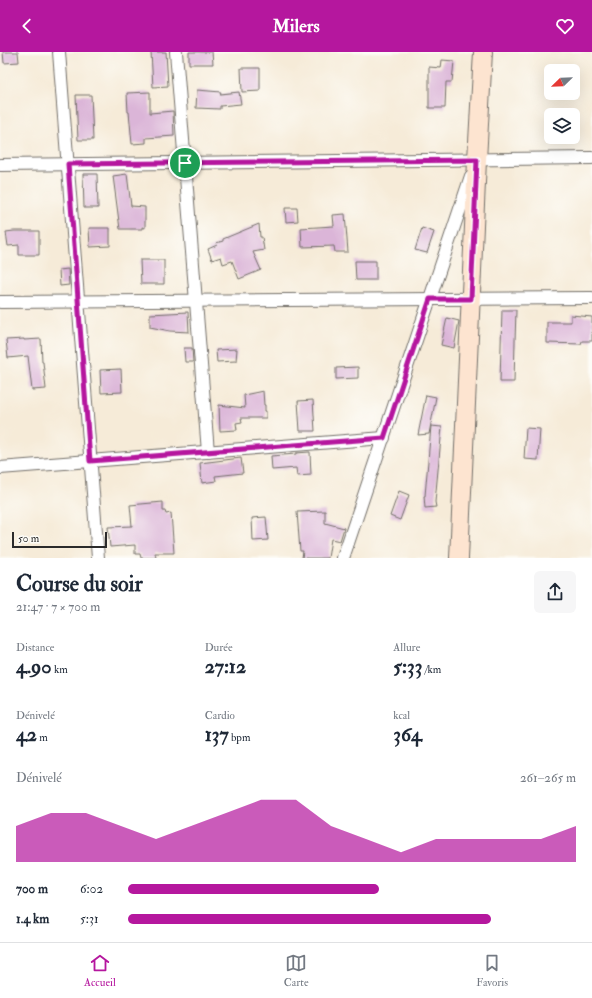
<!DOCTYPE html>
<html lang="fr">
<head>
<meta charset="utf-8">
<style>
	body { margin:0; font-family:"IM FELL Double Pica",serif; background:#f6f6f7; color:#1f2937; height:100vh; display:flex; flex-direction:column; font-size:15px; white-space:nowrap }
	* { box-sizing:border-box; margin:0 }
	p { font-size:13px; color:#747a83 }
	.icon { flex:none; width:22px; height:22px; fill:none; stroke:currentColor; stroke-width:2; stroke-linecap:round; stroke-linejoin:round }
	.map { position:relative; height:506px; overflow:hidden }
	.drawer { display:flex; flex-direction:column; background:#fff; flex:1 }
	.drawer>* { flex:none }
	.needle { width:26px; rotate:247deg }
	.fabs { position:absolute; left:544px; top:12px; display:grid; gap:8px }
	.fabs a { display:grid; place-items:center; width:36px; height:36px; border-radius:6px; background:#fff; box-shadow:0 4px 16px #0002; font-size:20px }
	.scale { position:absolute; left:12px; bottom:10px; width:95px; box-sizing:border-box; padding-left:4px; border:2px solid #2b2b2b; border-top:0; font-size:11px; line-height:14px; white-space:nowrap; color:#2b2b2b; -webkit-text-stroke:3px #fdfcf7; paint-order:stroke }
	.pin { position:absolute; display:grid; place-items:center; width:34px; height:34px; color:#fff; margin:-17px; border:2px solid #fff; border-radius:50%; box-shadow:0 1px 4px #0007 }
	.round { display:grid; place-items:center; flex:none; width:42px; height:42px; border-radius:6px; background:#f6f6f7 }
	.head { display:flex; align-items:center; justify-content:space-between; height:68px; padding:0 16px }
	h1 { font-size:22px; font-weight:700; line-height:30px }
	.stats { display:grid; grid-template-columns:repeat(3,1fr); gap:6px; height:68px; padding:4px 16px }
	.stats div { display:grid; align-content:center }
	.stats b { font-size:20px; font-weight:700 }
	.stats small { font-size:11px; font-weight:400 }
	.stats p { font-size:11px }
	.chart { height:112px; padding:8px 16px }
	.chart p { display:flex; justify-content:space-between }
	.chart svg { width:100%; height:72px; margin-top:4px; fill:#b5179e; opacity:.7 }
	ul { padding:0 16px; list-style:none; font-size:13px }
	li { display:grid; grid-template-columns:64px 48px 1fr; align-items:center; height:30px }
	li i { height:10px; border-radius:5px; background:#b5179e }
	header { display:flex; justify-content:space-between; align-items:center; height:52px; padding:0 16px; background:#b5179e; color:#fff; font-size:18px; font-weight:700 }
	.tabs { display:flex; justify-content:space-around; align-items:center; height:56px; border-top:1px solid #e0e1e3; background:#fff; font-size:11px; color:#747a83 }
	.tabs a { display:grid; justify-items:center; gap:2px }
	.tabs .on { color:#b5179e }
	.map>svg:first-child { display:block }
	.building { fill:#dbb5d8 }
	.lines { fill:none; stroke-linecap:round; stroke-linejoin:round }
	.street-casing { stroke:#726e68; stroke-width:14 }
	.secondary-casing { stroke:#726e68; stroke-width:20 }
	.street { stroke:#fff; stroke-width:12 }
	.secondary { stroke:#fde4d0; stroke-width:18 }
	.route-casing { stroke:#fff; stroke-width:8 }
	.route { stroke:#b5179e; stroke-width:5 }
</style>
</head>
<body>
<header><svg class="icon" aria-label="back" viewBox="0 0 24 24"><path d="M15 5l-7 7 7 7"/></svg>Milers<svg class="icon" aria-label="heart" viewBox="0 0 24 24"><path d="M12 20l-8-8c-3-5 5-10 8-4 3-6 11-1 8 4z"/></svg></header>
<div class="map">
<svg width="592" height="506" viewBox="0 0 592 506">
	<rect width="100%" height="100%" fill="#fdfcf7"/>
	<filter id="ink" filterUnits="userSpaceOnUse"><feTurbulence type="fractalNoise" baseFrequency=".025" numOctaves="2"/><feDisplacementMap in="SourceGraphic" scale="8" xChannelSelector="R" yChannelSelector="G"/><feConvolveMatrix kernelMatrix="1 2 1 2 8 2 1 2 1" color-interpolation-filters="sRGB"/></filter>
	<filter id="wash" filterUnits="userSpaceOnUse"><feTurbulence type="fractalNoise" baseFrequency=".012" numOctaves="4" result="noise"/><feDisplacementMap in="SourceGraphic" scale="16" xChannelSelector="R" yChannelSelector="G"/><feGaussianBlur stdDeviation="0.9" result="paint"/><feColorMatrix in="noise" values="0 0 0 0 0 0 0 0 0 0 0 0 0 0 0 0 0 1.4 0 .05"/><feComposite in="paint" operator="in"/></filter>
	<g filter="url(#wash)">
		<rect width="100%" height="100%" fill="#f6ebd8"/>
		<g id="blocks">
			<g class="building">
				<path d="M3,0H18L19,10L4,11Z"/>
				<path d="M151,0H166L168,34L153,35Z"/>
				<path d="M189,0H212L213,12H189Z"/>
				<path d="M442,8L454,9L452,30H446L445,56H429V15L441,16Z"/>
				<path d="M241,16H260V39L242,40Z"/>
				<path d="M197,38L221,40L220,42L239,40L241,52L220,54V57L196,56Z"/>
				<path d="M150,40V61L173,59L174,84L146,86V91L132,92L129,60H128L127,41Z"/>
				<path d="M76,43H91L93,88H78Z"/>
				<path d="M83,122H97L98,156H84Z"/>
				<path d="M127,122L131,154L145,155V176L142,175V177H120L113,124Z"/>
				<path d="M285,156H297L298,169L286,170Z"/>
				<path d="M345,162L348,200H335L334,194L302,195L301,176L334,174L333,163Z"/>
				<path d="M259,172L260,185H262L264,198L253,200L261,218L239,227L232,209L223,212L221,205L212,208L208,197L217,193L216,191L223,189V187Z"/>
				<path d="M89,176H110V194L90,195Z"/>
				<path d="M422,176L434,180L427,201L415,198Z"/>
				<path d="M14,179H39V203H19V193L8,194L6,180Z"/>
				<path d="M140,208H164V232H141Z"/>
				<path d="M355,209H376V228H356Z"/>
				<path d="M68,217L69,233L60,234L59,218Z"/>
				<path d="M502,258H516L515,289L514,330H500Z"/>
				<path d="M188,260L189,280L170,279L150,275V262Z"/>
				<path d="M571,263L592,265V289H582L581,292L547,291V270H571Z"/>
				<path d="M447,266L459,269L454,296L441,293Z"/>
				<path d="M24,287V288L41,287L42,310H43L46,337L32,338L28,304L8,306L6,288Z"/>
				<path d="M184,296H192L193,310H185Z"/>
				<path d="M237,297L236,309L217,310L216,298Z"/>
				<path d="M358,315V326L336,327V316Z"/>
				<path d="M121,317L122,340L101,341L100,318Z"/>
				<path d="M263,339L264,353H265V359H266V366H241L242,370L236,371L237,378L220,379L219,353L245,356L244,343Z"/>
				<path d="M426,343L436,345L429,382L418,383Z"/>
				<path d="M313,348L315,379H300L298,349Z"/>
				<path d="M431,374L442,375L435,450L436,455L425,456L424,444H425Z"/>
				<path d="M526,376L540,377L538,408L524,407Z"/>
				<path d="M310,400L311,423L297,424L296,416L272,418L271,404L296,402V401Z"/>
				<path d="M241,406L243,421L215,424L216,429L202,431L200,411Z"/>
				<path d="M399,439L409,443L400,468L390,464Z"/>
				<path d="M163,450V459H165L166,462L171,461L174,501H155L156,506H141L140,502H135V493L110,495L108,475L132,474L130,453Z"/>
				<path d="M325,459V471L344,476L340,489L331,487L328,506H302L303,499H300L297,460Z"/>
				<path d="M266,465L268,488L253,489L252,466Z"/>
			</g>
		</g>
	</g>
	<g filter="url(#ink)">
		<use href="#blocks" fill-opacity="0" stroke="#726e68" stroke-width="1"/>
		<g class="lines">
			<g class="street-casing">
				<g id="street">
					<path d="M59,0L98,506"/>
					<path d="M176,0L208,400"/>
					<path d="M0,113L592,106"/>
					<path d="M0,250L592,246"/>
					<path d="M0,416L384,386"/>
					<path d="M343,506L471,124"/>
				</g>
			</g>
			<g class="secondary-casing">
				<path id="secondary" d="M459,506L477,108L483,0"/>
			</g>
			<use href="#street" class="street"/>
			<use href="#secondary" class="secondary"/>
		</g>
	</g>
	<g class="lines" filter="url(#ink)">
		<g class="route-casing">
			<path id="route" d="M477,108L471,247H430L384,386L90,409L68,112Z"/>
		</g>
		<use href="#route" class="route"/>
	</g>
</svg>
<div class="fabs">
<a><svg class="needle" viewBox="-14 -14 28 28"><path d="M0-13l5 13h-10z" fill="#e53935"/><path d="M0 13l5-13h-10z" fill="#747a83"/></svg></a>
<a><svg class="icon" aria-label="layers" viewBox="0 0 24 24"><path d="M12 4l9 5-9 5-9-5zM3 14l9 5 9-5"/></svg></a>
</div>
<div class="scale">50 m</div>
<div class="pin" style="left:185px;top:111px;background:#1e9e55"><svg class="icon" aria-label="arrive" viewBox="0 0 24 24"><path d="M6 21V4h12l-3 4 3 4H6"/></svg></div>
</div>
<section class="drawer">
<div class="head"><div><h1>Course du soir</h1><p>21:47 · 7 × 700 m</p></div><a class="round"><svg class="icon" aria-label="share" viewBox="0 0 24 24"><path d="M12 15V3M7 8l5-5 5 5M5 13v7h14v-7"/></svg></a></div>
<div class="stats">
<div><p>Distance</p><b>4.90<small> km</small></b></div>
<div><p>Durée</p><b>27:12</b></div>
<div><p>Allure</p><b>5:33<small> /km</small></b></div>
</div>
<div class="stats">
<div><p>Dénivelé</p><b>42<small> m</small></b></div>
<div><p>Cardio</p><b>137<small> bpm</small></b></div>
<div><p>kcal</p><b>364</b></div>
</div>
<div class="chart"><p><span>Dénivelé</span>261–265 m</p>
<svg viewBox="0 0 160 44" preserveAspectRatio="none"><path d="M0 44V22L10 14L20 14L30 22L40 30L50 22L60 14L70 6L80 6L90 22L100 30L110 38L120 30L130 30L140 30L150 30L160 22V44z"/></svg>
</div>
<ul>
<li><b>700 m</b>6:02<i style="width:56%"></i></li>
<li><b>1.4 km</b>5:31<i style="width:81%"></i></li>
</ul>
</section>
<nav class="tabs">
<a class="on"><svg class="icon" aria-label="home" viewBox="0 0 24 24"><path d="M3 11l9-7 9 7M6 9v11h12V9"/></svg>Accueil</a>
<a><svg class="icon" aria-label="map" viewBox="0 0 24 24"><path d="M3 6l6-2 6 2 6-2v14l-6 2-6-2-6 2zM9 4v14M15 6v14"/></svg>Carte</a>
<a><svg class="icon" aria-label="saved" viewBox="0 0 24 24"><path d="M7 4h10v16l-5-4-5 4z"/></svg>Favoris</a>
</nav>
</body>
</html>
